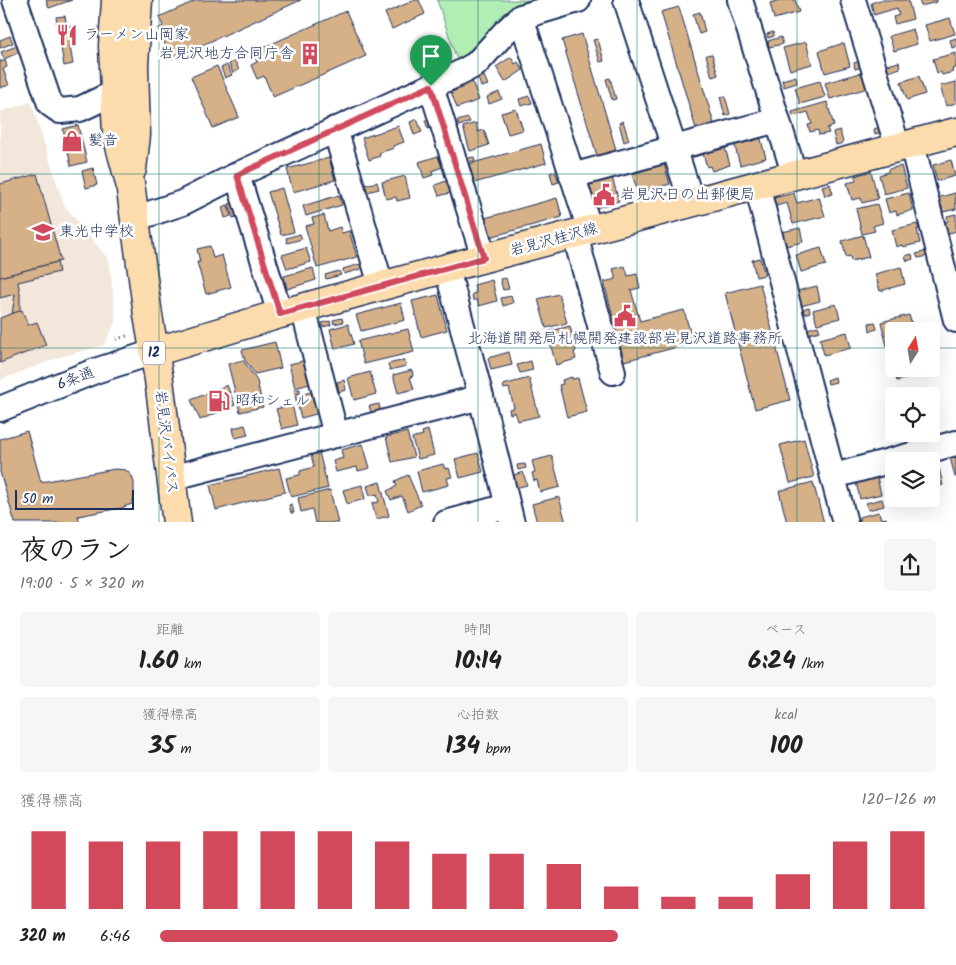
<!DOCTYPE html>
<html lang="ja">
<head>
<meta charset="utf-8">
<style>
	body { margin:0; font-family:Kalam,"Klee One",sans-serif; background:#f6f6f6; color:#222; height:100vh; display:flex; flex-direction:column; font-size:19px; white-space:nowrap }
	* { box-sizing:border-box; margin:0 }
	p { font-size:16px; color:#767676 }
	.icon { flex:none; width:28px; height:28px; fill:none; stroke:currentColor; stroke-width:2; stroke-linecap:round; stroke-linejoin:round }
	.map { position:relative; height:522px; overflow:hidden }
	.side { display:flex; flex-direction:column; background:#fff; flex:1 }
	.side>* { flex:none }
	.needle { width:32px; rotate:11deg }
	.tools { position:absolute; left:885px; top:322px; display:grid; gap:10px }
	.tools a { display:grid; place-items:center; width:55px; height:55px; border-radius:5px; background:#fff; box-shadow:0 5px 20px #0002; font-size:25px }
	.scale { position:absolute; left:15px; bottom:12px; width:119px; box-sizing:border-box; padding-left:5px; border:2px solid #1b2f5e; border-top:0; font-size:14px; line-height:18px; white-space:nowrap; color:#1b2f5e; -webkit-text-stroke:4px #fff; paint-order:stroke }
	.pin { position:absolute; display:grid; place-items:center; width:42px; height:42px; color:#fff; margin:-51px -21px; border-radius:50% 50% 50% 0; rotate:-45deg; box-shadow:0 0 5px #0007 }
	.pin .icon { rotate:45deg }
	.round { display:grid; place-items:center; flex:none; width:52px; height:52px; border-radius:5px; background:#f6f6f6 }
	.overview { display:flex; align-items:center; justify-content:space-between; height:85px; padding:0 20px }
	h1 { font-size:28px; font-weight:800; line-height:38px }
	.figures { display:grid; grid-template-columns:repeat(3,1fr); gap:8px; height:85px; padding:5px 20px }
	.figures div { display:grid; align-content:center; border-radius:5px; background:#f6f6f6; text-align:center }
	.figures b { font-size:25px; font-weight:800 }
	.figures small { font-size:14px; font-weight:400 }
	.figures p { font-size:14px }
	.chart { height:140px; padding:10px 20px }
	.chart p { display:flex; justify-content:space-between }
	.chart svg { width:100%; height:90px; margin-top:5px; stroke:#d1495b; stroke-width:6 }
	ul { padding:0 20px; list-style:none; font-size:16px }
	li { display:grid; grid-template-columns:80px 60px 1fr; align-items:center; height:38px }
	li i { height:12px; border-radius:6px; background:#d1495b }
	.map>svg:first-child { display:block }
	.built { fill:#f3e7db }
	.green { fill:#b1eeb4; stroke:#668e89 }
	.building { fill:#d6b087; stroke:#1b2f5e }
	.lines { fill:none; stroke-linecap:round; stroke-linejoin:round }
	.minor-casing { stroke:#1b2f5e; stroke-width:28 }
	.major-casing { stroke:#1b2f5e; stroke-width:31 }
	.highway-casing { stroke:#1b2f5e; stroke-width:31 }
	.path { stroke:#1b2f5e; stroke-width:3; stroke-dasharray:1 4; stroke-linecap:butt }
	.minor { stroke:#fff; stroke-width:24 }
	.major { stroke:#fcdcac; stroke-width:28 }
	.highway { stroke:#fcdcac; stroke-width:28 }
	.route-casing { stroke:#fff; stroke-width:10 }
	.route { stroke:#d1495b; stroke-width:6 }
	.grid { fill:none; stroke:#0f766e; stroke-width:1; stroke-opacity:0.55 }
	.labels { text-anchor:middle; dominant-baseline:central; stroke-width:5; stroke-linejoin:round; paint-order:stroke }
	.shield { fill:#fff; stroke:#5f6d8e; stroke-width:1 }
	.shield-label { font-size:14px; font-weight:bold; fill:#1b2f5e }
	.poi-label { font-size:15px; fill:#1b2f5e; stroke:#fff; text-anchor:start }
	.street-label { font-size:15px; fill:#1b2f5e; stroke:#fff }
</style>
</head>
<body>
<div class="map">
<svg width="956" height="523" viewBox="0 0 956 523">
	<rect width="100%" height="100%" fill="#fff"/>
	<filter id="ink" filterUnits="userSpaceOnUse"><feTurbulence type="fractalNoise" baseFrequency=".02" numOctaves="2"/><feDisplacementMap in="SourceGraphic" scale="10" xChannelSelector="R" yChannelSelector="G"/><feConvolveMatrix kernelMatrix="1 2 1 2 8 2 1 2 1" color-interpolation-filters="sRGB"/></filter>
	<g filter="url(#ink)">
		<path class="built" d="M31,102L64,205L109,260L116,321L104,345L60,357L0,380V112Z"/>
		<path class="green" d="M437,0H532L522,3L458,63Z"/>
		<g class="building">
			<path d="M46,0H72L49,8Z"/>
			<path d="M197,0H301L172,59L158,29L163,26L159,17Z"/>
			<path d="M415,0H419L425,14L392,29L385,13Z"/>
			<path d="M781,0H795L799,12L774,19L770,3Z"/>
			<path d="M880,0H908L913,19L895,24L893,17L899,15L897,8L874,15L871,3Z"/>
			<path d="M919,0H937V2L921,6Z"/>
			<path d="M679,7L715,127L697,132L661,12Z"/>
			<path d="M346,11L366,56L273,97L264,76L257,79L251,65L257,62L253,52Z"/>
			<path d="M700,12L705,32L699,34L693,14Z"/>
			<path d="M65,16L67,27L73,26L76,45L70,46L73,64L64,66L56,17Z"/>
			<path d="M950,18L955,34L930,41L925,25Z"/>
			<path d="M913,29L917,44L894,51L889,36Z"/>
			<path d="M773,32L774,36L768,38L767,34Z"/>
			<path d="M582,34L617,153L598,159L562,40Z"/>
			<path d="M10,36L13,43L0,48V40Z"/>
			<path d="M781,37L783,44L769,47L768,41Z"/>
			<path d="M956,38V47L952,48L950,40Z"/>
			<path d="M598,39L604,61L600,62L593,40Z"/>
			<path d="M806,42L812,64L790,70L783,48Z"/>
			<path d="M844,43L850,66L825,73L819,51Z"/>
			<path d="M17,46L20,52L4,59L1,52Z"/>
			<path d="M956,53V68L952,69L953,72L942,75L941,72L937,73L933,59Z"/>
			<path d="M712,54L718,75L712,77L706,55Z"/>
			<path d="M511,57L515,64L518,62L523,70L505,82L496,67Z"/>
			<path d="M0,60L1,62L5,60L7,67L3,69L9,85L0,88Z"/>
			<path d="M235,61L239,70L233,73L229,64Z"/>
			<path d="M860,61L862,67L855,69L854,63Z"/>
			<path d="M899,62L900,68L889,72L887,65Z"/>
			<path d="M227,65L232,75L225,78L221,68Z"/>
			<path d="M217,66L239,117L213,128L191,77Z"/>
			<path d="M864,72L868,88L830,99L825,83Z"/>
			<path d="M484,76L488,85L481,87L478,78Z"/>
			<path d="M796,76L797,83L784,87L782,80Z"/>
			<path d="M919,76L925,94L907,100L901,82Z"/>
			<path d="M610,78L616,99L612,100L606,79Z"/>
			<path d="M472,81L479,100L457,108L451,92L462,88L461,85Z"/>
			<path d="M820,81L825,97L800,104L795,88Z"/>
			<path d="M956,82V103L946,106L940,86Z"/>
			<path d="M499,92L502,99L489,104L487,97Z"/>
			<path d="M529,96L532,103L521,106L519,99Z"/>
			<path d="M725,96L730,114L725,116L720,97Z"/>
			<path d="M827,102L834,126L827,128L829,133L819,135L818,130L810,132L808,125L812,124L808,112L793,116L792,112Z"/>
			<path d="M516,109L523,130L508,134L501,113Z"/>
			<path d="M468,118L470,122L459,126L457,121Z"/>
			<path d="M417,119L422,132L414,135L410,122Z"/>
			<path d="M430,119L433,127L428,129L425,120Z"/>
			<path d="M623,121L629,140L624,142L619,123Z"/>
			<path d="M476,123L478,132L484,130L489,145L470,151L463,127Z"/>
			<path d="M78,125L87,162L71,166L63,129Z"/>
			<path d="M398,126L404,142L393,146L394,148L379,153L380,156L369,160L362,138Z"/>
			<path d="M880,127L882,132L875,134L874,129Z"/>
			<path d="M840,130L843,143L836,145L833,132Z"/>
			<path d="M760,136L766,158L740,165L734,143Z"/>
			<path d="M541,144L546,163L474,183L469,164Z"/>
			<path d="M724,144L730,165L712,171L710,166L707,167L703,154L691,158L690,154Z"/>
			<path d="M438,156L442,167L432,171L433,175L424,178L419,162Z"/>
			<path d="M474,157L475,161L469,162L468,158Z"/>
			<path d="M329,158L335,180L293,192L287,169Z"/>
			<path d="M951,160L955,176L937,181L933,165Z"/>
			<path d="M664,164L670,184L638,193L632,174Z"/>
			<path d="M901,166L907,188L884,194L879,175L888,172V169Z"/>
			<path d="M93,168L97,185L86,188L82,171Z"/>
			<path d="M555,171L559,182L553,184L550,173Z"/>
			<path d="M871,171L878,199L862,203L861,198L852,200L847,183L856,181L855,176Z"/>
			<path d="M37,174L61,261L0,277V184Z"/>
			<path d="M405,176L410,198L397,201L396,197L386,199L382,182Z"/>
			<path d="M612,177L619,201L596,208L589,184Z"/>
			<path d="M449,180L453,192L439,196L435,185Z"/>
			<path d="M377,182L379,189L367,192L365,185Z"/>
			<path d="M830,184L833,194L825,196L822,186Z"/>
			<path d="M282,188L294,232L281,235L268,192Z"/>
			<path d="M794,193L797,203L819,197L825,216L793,224L787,203L776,206L774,198Z"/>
			<path d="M909,193L913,210L897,215L896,211L889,213L885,199Z"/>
			<path d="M955,193L956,209L943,212L941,204H939L937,198Z"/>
			<path d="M339,195L342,205L306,216L303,206Z"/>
			<path d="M557,198L562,217L490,237L485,218Z"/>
			<path d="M236,202L240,216L233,218L229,204Z"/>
			<path d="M877,204L883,223L873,226L875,231L862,234L856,209Z"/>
			<path d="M228,205L231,216L225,218L222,207Z"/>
			<path d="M956,214V231L946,234L943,223L948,221L947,216Z"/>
			<path d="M324,215L328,231L340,227L342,233L349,231L357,257L317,268L305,226L314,224L312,218Z"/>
			<path d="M917,224L919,229H917L920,243L903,247L902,245L896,247L892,230Z"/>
			<path d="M800,228L803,242L786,246L782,232Z"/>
			<path d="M300,234L302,239L287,243L286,238Z"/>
			<path d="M863,235L869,257L851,261L850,256L846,257L842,241Z"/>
			<path d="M210,246L213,258L222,255L231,287L206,294L197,262H200L197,249Z"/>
			<path d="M306,248L311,262L287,269L282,255Z"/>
			<path d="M821,248L826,265L801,272L796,255Z"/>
			<path d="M927,251L928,256L918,258L916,254Z"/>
			<path d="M912,254L913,259L907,261L905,256Z"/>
			<path d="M760,258L765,275L756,277L752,260Z"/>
			<path d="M57,262L59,272L18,282L20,293V311L12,314L15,294L0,298V277Z"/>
			<path d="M360,264L361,269L344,274L343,269Z"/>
			<path d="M625,266L628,276L637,274L640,288L631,290L640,321L684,310L693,343L624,361L604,282L616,279L613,269Z"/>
			<path d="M901,267L905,284L880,291L875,274Z"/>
			<path d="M313,268L316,280L287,289L284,276Z"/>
			<path d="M339,271L341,275L326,279L325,275Z"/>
			<path d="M506,278L509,289L503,290L500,279Z"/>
			<path d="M492,280L497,301L479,306L477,300H473L472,294L476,293L474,285Z"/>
			<path d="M760,284L790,400L755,409L725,293Z"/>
			<path d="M817,286L820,301L797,307L793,292Z"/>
			<path d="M559,294L567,323L546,328L538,299Z"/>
			<path d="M438,295L447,330L421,337L412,301Z"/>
			<path d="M511,296L513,303L503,306L501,298Z"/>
			<path d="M401,303L405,320L361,331L356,315Z"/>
			<path d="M836,304L840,318L817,324L813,310Z"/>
			<path d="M809,307L810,312L804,314L803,309Z"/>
			<path d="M22,310L28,325L37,322L46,345L0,363V318Z"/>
			<path d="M909,315L914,331H894V345L887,346L881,322Z"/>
			<path d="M342,318L343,322L334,324L333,320Z"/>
			<path d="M330,321L331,325L323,327L322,323Z"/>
			<path d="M875,322L877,329L870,331L869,323Z"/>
			<path d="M348,324L354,344L335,349L330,329Z"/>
			<path d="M570,326L576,351L574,352L576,359L556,365L547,332Z"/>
			<path d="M818,326L820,331L808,334L807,329Z"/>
			<path d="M408,329L414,352L364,364L358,341Z"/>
			<path d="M847,332L851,348L824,355L820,339Z"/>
			<path d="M275,342L281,368L255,374L245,360L242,350Z"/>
			<path d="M509,352L512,365L491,370L488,358Z"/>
			<path d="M894,356V369H912L913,377L897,381L890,357Z"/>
			<path d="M243,360L257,381L263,407L240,412L228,364Z"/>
			<path d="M307,360L313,383L295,388L289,364Z"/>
			<path d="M405,360L406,366L390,370L388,364Z"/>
			<path d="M531,361L533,370L520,373L517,365Z"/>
			<path d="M412,370L413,376L410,377L414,389L398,393L393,375Z"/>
			<path d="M370,372L376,394L354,400L348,378Z"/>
			<path d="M572,377V379L578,378L587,412L567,417L559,385L563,384L562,380Z"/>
			<path d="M835,377L836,382L828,384L827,380Z"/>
			<path d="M529,378L539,416L518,421L515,412L510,414L509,409L514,408L509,388L504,389L503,385Z"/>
			<path d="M344,380L346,390L339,392L337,382Z"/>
			<path d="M227,385L235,405L200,420L191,400Z"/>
			<path d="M300,389V393L295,394L294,390Z"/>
			<path d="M315,391L320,413L301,418L295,396Z"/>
			<path d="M379,404L381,414L372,416L369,406Z"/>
			<path d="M292,405L297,425L282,429L276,409Z"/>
			<path d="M245,425L248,435L235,438L233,428Z"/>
			<path d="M428,430L434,455L418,459L412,438L423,435L422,432Z"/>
			<path d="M27,431L41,482L115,469L126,470L132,476L134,483V496L132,504L121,508L78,516L80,523H15L0,472V439Z"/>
			<path d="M407,432L414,457L392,462L386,437Z"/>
			<path d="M804,439L814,477L790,483L780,445Z"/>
			<path d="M363,444L370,468L358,471L357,467L336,472L333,461L343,458L341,450Z"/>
			<path d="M319,452L328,488L291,497L286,478L300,475V471L314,467L311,455Z"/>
			<path d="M956,452V477H955L949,453Z"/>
			<path d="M478,453L483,472L460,478L455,459Z"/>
			<path d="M552,456L560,487L540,492L537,480L534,481L532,473L535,472L532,461Z"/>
			<path d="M443,464L445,469L449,468L452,477L447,478L449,485L422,492L417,471Z"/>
			<path d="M525,464L526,468L518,470L517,465Z"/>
			<path d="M279,468L285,492L216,510L210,485Z"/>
			<path d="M939,468L943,485L931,488V470Z"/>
			<path d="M894,469V486L888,488L884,472Z"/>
			<path d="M523,472L527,485L515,488L511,476Z"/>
			<path d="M876,473L881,494L860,499L855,478Z"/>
			<path d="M408,475L421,505L408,511L402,496L391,500L387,491L397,486L395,481Z"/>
			<path d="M380,482L389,516L376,519L372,503L379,502L377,494L370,496L367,486Z"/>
			<path d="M813,482L824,523H787L779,491Z"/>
			<path d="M362,485L365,499L347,504L343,490Z"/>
			<path d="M330,490L338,523H315L312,509L301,512L298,498Z"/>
			<path d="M559,497L566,523H537L532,504Z"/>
			<path d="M882,499L884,506L868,510L866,503Z"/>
			<path d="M292,504L294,513H291L289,505Z"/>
			<path d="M879,512L881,519L886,518L887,523H860L859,517Z"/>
		</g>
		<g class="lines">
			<g class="minor-casing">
				<g id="minor">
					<path d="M15,0L50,104L60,111L80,109L114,93"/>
					<path d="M626,0L692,203"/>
					<path d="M740,0L795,176"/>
					<path d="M853,0L898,148"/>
					<path d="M521,17L590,230"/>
					<path d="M431,86L484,258"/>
					<path d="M335,129L381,285"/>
					<path d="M912,144L956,320"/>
					<path d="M237,175L280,314"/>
					<path d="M572,176L777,120"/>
					<path d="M757,186L845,523"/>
					<path d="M134,219L182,203L237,175L460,73L476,64L504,33L521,17L578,0"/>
					<path d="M575,235L613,372"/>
					<path d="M447,269L481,397L512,523"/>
					<path d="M303,308L336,435"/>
					<path d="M0,409L95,371L154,352"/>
					<path d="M834,476L956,443"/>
					<path d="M171,478L481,397"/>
					<path d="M446,523L507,506"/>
				</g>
			</g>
			<g class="major-casing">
				<path id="major" d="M154,352L280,314L484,258L956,132"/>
			</g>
			<g class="highway-casing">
				<g id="highway">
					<path d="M116,0L113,46L117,135L130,183L148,315L159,380L177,523"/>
					<path d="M132,169L136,135L134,65L138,0"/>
				</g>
			</g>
			<path class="path" d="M116,339L130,335"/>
			<use href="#minor" class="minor"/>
			<use href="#major" class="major"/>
			<use href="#highway" class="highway"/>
		</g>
	</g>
	<g class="lines" filter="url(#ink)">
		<g class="route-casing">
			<path id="route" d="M431,86L484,258L280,314L237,175Z"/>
		</g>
		<use href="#route" class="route"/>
	</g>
	<path class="grid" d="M159,0V523M319,0V523M478,0V523M637,0V523M797,0V523M0,174H956M0,348H894M931,348H956"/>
	<defs>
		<g id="restaurant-bare" transform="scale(1.725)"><path d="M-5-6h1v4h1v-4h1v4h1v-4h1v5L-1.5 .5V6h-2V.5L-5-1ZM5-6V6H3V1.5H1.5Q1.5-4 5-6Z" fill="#d1495b" stroke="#fff" stroke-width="2.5" paint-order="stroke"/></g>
		<g id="building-bare" transform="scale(1.725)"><path d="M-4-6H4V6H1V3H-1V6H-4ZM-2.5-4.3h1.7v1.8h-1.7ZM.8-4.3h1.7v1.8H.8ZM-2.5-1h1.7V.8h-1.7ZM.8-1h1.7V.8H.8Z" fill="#d1495b" stroke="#fff" stroke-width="2.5" paint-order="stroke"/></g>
		<g id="shop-bare" transform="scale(1.725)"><path d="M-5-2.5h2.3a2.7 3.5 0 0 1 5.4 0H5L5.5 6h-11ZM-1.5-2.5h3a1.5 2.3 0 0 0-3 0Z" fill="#d1495b" stroke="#fff" stroke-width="2.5" paint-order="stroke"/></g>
		<g id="civic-bare" transform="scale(1.725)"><path d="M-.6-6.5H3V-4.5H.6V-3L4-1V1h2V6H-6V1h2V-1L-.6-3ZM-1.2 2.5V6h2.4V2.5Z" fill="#d1495b" stroke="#fff" stroke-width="2.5" paint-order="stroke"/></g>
		<g id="school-bare" transform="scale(1.725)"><path d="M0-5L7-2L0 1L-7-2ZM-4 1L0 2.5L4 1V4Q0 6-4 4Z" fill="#d1495b" stroke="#fff" stroke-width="2.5" paint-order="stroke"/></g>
		<g id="fuel-bare" transform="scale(1.725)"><path d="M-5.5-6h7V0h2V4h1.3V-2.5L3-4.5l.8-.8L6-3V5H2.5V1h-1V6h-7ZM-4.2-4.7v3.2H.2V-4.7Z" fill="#d1495b" stroke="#fff" stroke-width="2.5" paint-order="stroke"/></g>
	</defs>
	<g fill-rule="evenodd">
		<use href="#restaurant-bare" x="67" y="35"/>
		<use href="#building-bare" x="310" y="54"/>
		<use href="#shop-bare" x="72" y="141"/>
		<use href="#civic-bare" x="604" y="195"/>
		<use href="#school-bare" x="43" y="232"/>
		<use href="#civic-bare" x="625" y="316"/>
		<use href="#fuel-bare" x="219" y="401"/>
	</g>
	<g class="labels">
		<rect class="shield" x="143" y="341.5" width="22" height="23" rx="4"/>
		<g class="shield-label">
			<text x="154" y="353">12</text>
		</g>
		<g class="poi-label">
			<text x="84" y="35">ラーメン山岡家</text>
			<text x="294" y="54" text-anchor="end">岩見沢地方合同庁舎</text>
			<text x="88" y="141">髪音</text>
			<text x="620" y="195">岩見沢日の出郵便局</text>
			<text x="59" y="232">東光中学校</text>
			<text x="625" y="339" text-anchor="middle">北海道開発局札幌開発建設部岩見沢道路事務所</text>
			<text x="235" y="401">昭和シェル</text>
		</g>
		<g class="street-label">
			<text transform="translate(554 240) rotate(-15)">岩見沢桂沢線</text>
			<text transform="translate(76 379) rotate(-21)">6条通</text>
			<text transform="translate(166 442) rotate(83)">岩見沢バイパス</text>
		</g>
	</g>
</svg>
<div class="tools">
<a><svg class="needle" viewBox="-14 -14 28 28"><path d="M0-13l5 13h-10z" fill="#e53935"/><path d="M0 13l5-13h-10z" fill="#767676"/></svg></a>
<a><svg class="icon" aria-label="locate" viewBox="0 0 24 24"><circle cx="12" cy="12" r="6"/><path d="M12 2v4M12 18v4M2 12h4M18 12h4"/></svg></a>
<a><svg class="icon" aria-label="layers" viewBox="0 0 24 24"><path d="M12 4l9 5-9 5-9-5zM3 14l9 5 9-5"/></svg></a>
</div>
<div class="scale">50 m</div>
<div class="pin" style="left:431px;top:86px;background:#1e9e55"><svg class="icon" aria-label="arrive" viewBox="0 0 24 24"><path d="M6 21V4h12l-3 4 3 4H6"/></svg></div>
</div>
<section class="side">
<div class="overview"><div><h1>夜のラン</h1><p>19:00 · 5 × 320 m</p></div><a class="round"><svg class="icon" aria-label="share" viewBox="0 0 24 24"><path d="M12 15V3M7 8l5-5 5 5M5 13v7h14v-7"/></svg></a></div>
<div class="figures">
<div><p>距離</p><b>1.60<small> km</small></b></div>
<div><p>時間</p><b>10:14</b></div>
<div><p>ペース</p><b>6:24<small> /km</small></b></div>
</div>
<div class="figures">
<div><p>獲得標高</p><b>35<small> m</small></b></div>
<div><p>心拍数</p><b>134<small> bpm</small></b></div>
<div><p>kcal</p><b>100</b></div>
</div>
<div class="chart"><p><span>獲得標高</span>120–126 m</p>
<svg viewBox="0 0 160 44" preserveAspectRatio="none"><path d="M5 44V6M15 44V11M25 44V11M35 44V6M45 44V6M55 44V6M65 44V11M75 44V17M85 44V17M95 44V22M105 44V33M115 44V38M125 44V38M135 44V27M145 44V11M155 44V6"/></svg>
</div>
<ul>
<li><b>320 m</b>6:46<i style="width:59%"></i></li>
</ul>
</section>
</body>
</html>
